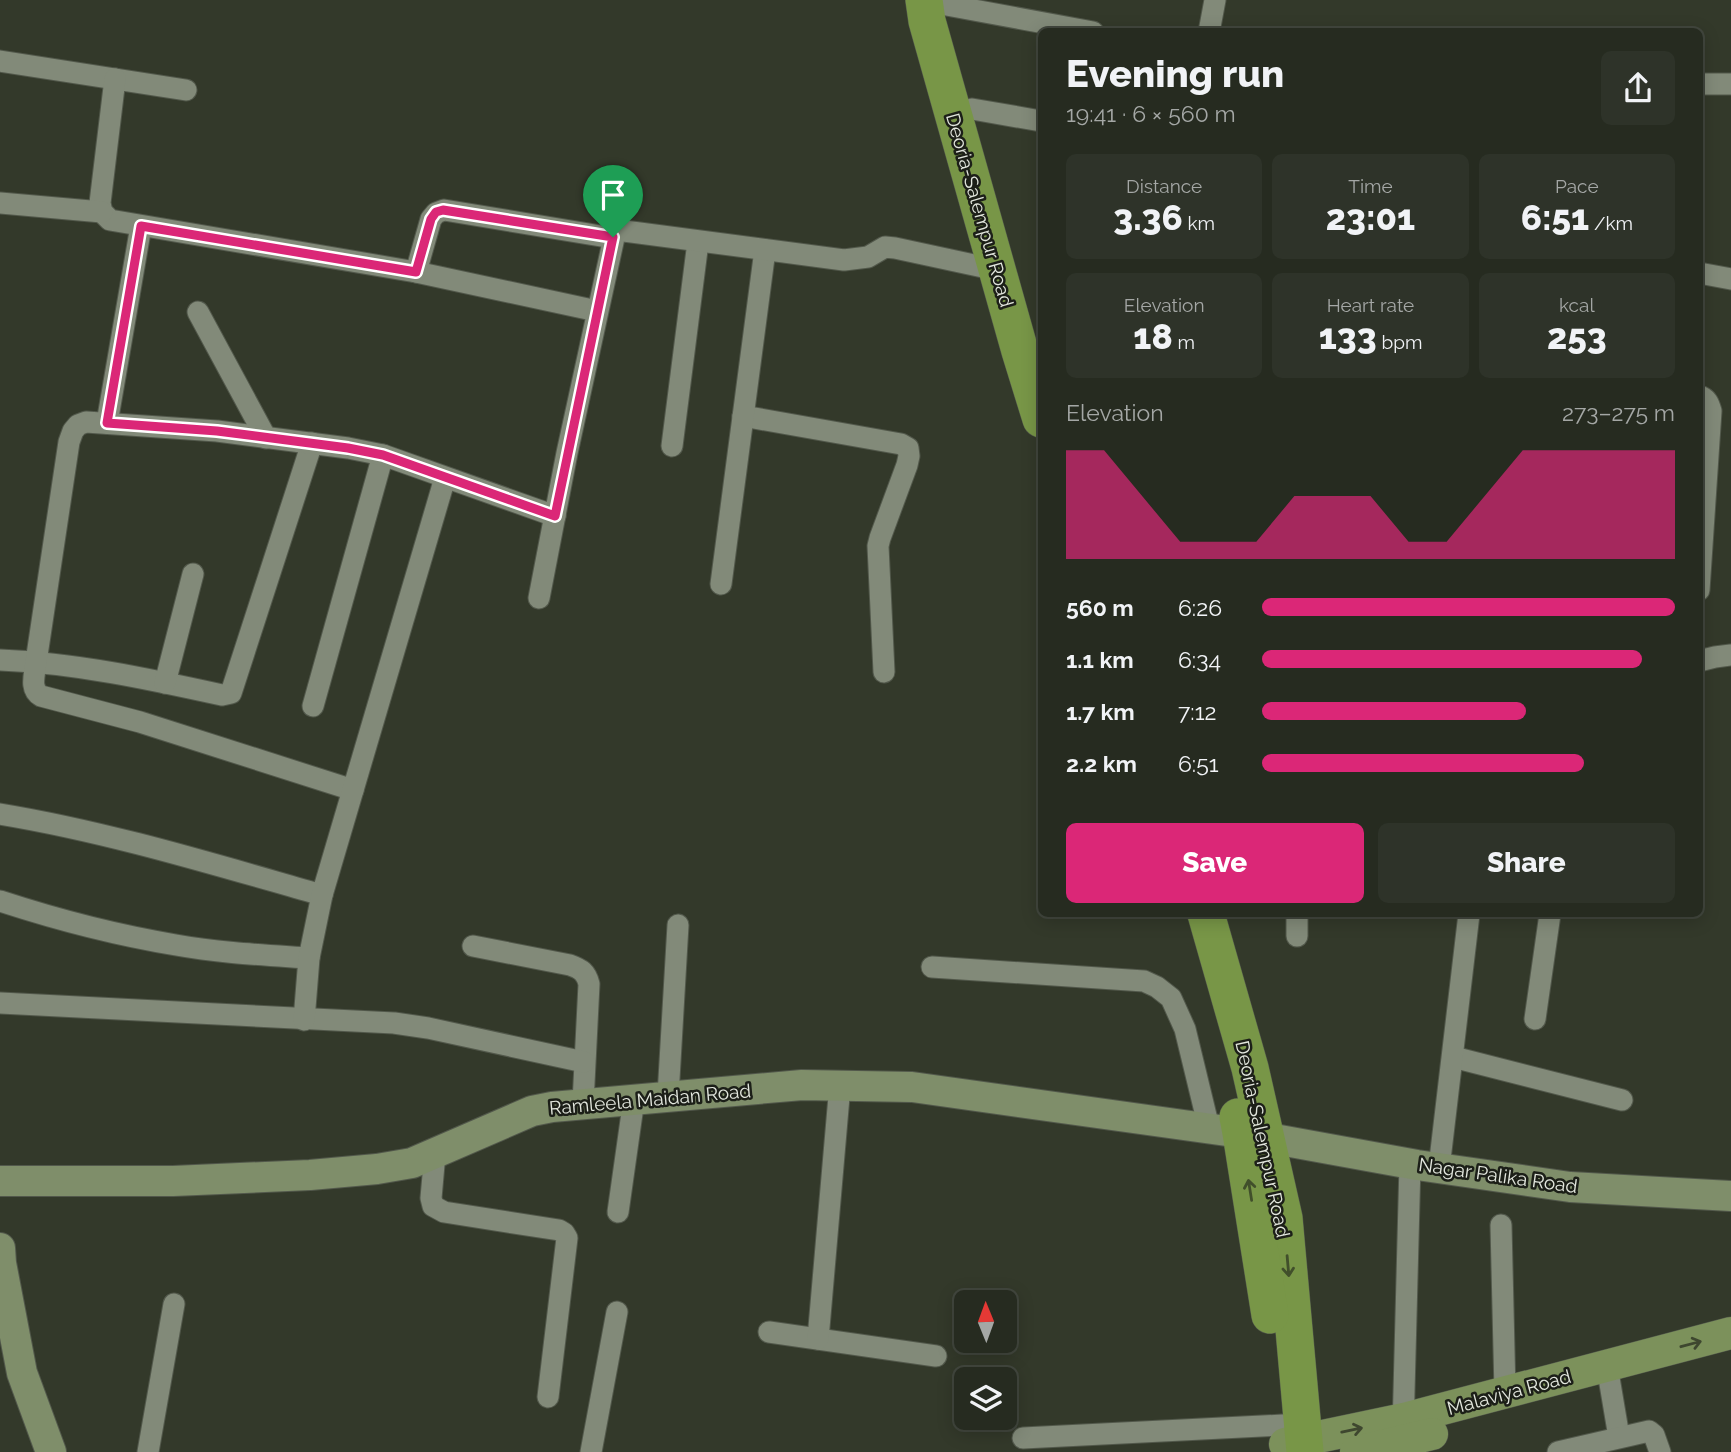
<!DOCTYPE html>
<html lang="en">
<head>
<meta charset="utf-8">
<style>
	body { margin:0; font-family:Raleway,sans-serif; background:#2e3329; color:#f1f3f6; height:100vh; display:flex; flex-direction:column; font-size:26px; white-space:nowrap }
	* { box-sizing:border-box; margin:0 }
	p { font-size:23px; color:#a4a7a5 }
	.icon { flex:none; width:38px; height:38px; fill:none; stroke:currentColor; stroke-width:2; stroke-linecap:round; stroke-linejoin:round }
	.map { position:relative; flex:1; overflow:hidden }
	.sheet { position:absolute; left:1038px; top:28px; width:665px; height:889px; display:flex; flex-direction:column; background:#262b20; border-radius:10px; box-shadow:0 4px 18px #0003,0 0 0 2px #42473e }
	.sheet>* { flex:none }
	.needle { width:46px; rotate:359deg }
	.controls { position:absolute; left:954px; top:1290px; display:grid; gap:14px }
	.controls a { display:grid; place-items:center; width:63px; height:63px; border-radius:10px; background:#262b20; box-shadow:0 4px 18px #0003,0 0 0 2px #42473e; font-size:35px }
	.pin { position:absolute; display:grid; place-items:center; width:60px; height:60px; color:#fff; margin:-72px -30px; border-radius:50% 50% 50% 0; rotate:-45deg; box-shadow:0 0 7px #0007 }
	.pin .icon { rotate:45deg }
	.round { display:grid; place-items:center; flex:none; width:74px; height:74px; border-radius:10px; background:#2e3329 }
	.head { display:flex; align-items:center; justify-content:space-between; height:119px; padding:0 28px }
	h1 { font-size:38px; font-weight:800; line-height:52px }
	.stats { display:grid; grid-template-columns:repeat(3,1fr); gap:10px; height:119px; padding:7px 28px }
	.stats div { display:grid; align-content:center; border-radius:10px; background:#2e3329; text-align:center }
	.stats b { font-size:35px; font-weight:800 }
	.stats small { font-size:19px; font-weight:400 }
	.stats p { font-size:19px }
	.chart { height:196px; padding:14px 28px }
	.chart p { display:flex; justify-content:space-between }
	.chart svg { width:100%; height:126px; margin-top:7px; fill:#db2777; opacity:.7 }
	.primary-button { display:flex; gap:14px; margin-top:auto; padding:14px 28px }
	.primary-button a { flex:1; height:80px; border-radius:10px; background:#db2777; color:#fff; font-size:28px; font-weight:800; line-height:80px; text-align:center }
	.primary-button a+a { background:#2e3329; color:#f1f3f6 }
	ul { padding:0 28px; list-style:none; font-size:23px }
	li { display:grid; grid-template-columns:112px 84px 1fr; align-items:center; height:52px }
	li i { height:18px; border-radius:9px; background:#db2777 }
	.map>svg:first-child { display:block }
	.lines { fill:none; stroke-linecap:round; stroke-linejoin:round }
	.street-casing { stroke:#52584b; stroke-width:23 }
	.secondary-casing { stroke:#52584b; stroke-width:32 }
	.primary-casing { stroke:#52584b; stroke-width:33 }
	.highway-casing { stroke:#52584b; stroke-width:38 }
	.street { stroke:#828a79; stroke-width:21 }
	.secondary { stroke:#7f8e6a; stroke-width:30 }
	.primary { stroke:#7c915b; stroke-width:32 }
	.highway { stroke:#789647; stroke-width:37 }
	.oneway { stroke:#414f2b }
	.oneway2 { stroke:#3e472f }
	.route-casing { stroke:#fff; stroke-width:14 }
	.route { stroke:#db2777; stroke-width:9 }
	.labels { text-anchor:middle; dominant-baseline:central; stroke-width:5; stroke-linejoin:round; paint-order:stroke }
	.street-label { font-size:19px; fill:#e3e7de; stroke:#1c1f18 }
</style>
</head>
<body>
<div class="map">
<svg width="1731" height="1452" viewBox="0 0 1731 1452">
	<rect width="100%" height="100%" fill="#33392a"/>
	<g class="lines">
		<g class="street-casing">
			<g id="street">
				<path d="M925,4H941L1093,32"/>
				<path d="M1209,32L1215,0"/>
				<path d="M0,61L186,90"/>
				<path d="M115,79L100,203L102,212L110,220L416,272L597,311"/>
				<path d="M1699,84H1731"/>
				<path d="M972,109L1041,121"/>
				<path d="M0,203L102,212"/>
				<path d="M416,272L431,219L436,213L444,210L613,238"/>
				<path d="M1699,273L1731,279"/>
				<path d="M198,312L266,438"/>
				<path d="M1699,396C1707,398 1709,404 1711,411L1699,590"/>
				<path d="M743,416L901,444L908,448L909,456L907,465L880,538L878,546L884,672"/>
				<path d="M107,423L141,226"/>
				<path d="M672,446L698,242"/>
				<path d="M721,584L765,250"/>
				<path d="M539,598L567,453L615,233L624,231L844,260L868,257L885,247L895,248L997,270"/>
				<path d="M0,660C75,663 149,679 222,695L231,693L312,443"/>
				<path d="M1699,661L1715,657L1731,655"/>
				<path d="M165,683L193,574"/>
				<path d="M313,706L383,455"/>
				<path d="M353,790L140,722L41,696C29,689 35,674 36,662L69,442L73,431L78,425L86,422L217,431L348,448L383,455L555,516"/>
				<path d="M0,814C109,832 216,865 322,895"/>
				<path d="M0,901C58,920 116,935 176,945C220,953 265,955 309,958"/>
				<path d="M1297,936V914"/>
				<path d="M473,946L570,965C581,969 586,972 589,984L583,1103"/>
				<path d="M932,967L1144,981L1157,987L1171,998L1185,1029L1209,1128"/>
				<path d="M0,1003L394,1023L428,1028L584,1062"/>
				<path d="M1535,1019L1550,914"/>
				<path d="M304,1020L309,958L322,895L445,478"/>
				<path d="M1453,1057L1622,1100"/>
				<path d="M668,1096L678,925"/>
				<path d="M435,1153L431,1198L433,1206L444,1212L559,1230L564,1233L567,1238L548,1397"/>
				<path d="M1439,1168L1469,914"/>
				<path d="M618,1212L634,1099"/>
				<path d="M1501,1225L1505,1392"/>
				<path d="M769,1332L936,1356"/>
				<path d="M818,1339L840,1085"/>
				<path d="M1607,1366L1619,1437"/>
				<path d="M1403,1430L1410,1164"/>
				<path d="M1023,1438L1283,1425"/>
				<path d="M148,1452L174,1304"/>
				<path d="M591,1452L617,1312"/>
				<path d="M1558,1452L1649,1431L1654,1435L1660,1452"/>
			</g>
		</g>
		<g class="secondary-casing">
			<g id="secondary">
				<path d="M0,1181H173L310,1175L377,1169L412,1163L532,1111L552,1107L802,1085L912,1087L1241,1133L1417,1165L1570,1187L1731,1196"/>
				<path d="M0,1248L1,1263L22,1373L51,1452"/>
			</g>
		</g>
		<g class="primary-casing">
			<g id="primary">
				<path d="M1285,1444L1404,1419L1731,1333"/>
				<path d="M1356,1452L1432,1434"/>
			</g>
		</g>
		<g class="highway-casing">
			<g id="highway">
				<path d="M924,0L927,21L1020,351L1041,419"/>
				<path d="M1206,914L1250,1068L1284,1218L1305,1452"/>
				<path d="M1238,1117L1241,1133L1270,1315"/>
			</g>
		</g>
		<use href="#street" class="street"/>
		<use href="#secondary" class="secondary"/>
		<use href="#primary" class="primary"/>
		<use href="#highway" class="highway"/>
	</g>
	<defs><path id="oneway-shaft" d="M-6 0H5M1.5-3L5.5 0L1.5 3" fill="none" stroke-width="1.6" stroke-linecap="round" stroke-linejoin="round" transform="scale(1.75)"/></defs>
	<g class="oneway">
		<use href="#oneway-shaft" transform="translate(1250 1190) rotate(-99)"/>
		<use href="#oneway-shaft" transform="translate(1288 1266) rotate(85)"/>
	</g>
	<g class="oneway2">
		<use href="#oneway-shaft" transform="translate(1691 1344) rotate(-15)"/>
		<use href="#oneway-shaft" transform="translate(1352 1430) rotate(-12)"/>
	</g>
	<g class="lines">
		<g class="route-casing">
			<path id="route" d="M443,210L613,237L555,516L383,455L348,448L217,431L107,423L141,226L416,272L431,219L436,212Z"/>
		</g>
		<use href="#route" class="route"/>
	</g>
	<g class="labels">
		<g class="street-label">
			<text transform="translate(980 210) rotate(74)">Deoria-Salempur Road</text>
			<text transform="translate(650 1099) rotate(-5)">Ramleela Maidan Road</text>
			<text transform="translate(1263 1139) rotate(78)">Deoria-Salempur Road</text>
			<text transform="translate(1498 1175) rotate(8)">Nagar Palika Road</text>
			<text transform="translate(1509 1392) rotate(-15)">Malaviya Road</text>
		</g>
	</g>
</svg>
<div class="controls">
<a><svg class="needle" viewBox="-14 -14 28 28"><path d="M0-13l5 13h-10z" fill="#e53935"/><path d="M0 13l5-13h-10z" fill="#a4a7a5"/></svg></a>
<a><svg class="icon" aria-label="layers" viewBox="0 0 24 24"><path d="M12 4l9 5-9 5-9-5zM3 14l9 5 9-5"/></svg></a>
</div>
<div class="pin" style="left:613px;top:237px;background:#1e9e55"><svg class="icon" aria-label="arrive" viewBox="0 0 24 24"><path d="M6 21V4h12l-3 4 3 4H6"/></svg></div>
<section class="sheet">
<div class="head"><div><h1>Evening run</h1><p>19:41 · 6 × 560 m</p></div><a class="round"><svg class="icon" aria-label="share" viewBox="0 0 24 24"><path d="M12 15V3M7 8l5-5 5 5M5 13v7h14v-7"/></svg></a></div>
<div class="stats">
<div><p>Distance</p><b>3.36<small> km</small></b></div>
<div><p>Time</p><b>23:01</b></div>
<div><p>Pace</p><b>6:51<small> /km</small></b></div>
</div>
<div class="stats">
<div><p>Elevation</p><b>18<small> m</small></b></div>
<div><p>Heart rate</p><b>133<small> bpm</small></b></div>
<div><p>kcal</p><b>253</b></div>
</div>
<div class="chart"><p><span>Elevation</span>273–275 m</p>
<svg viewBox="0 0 160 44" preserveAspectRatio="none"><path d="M0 44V6L10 6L20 22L30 38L40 38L50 38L60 22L70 22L80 22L90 38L100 38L110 22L120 6L130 6L140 6L150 6L160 6V44z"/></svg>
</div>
<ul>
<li><b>560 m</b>6:26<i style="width:100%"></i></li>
<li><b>1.1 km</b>6:34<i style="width:92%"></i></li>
<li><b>1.7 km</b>7:12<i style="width:64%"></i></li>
<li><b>2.2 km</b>6:51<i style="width:78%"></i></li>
</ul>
<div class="primary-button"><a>Save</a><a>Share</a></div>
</section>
</div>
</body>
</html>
